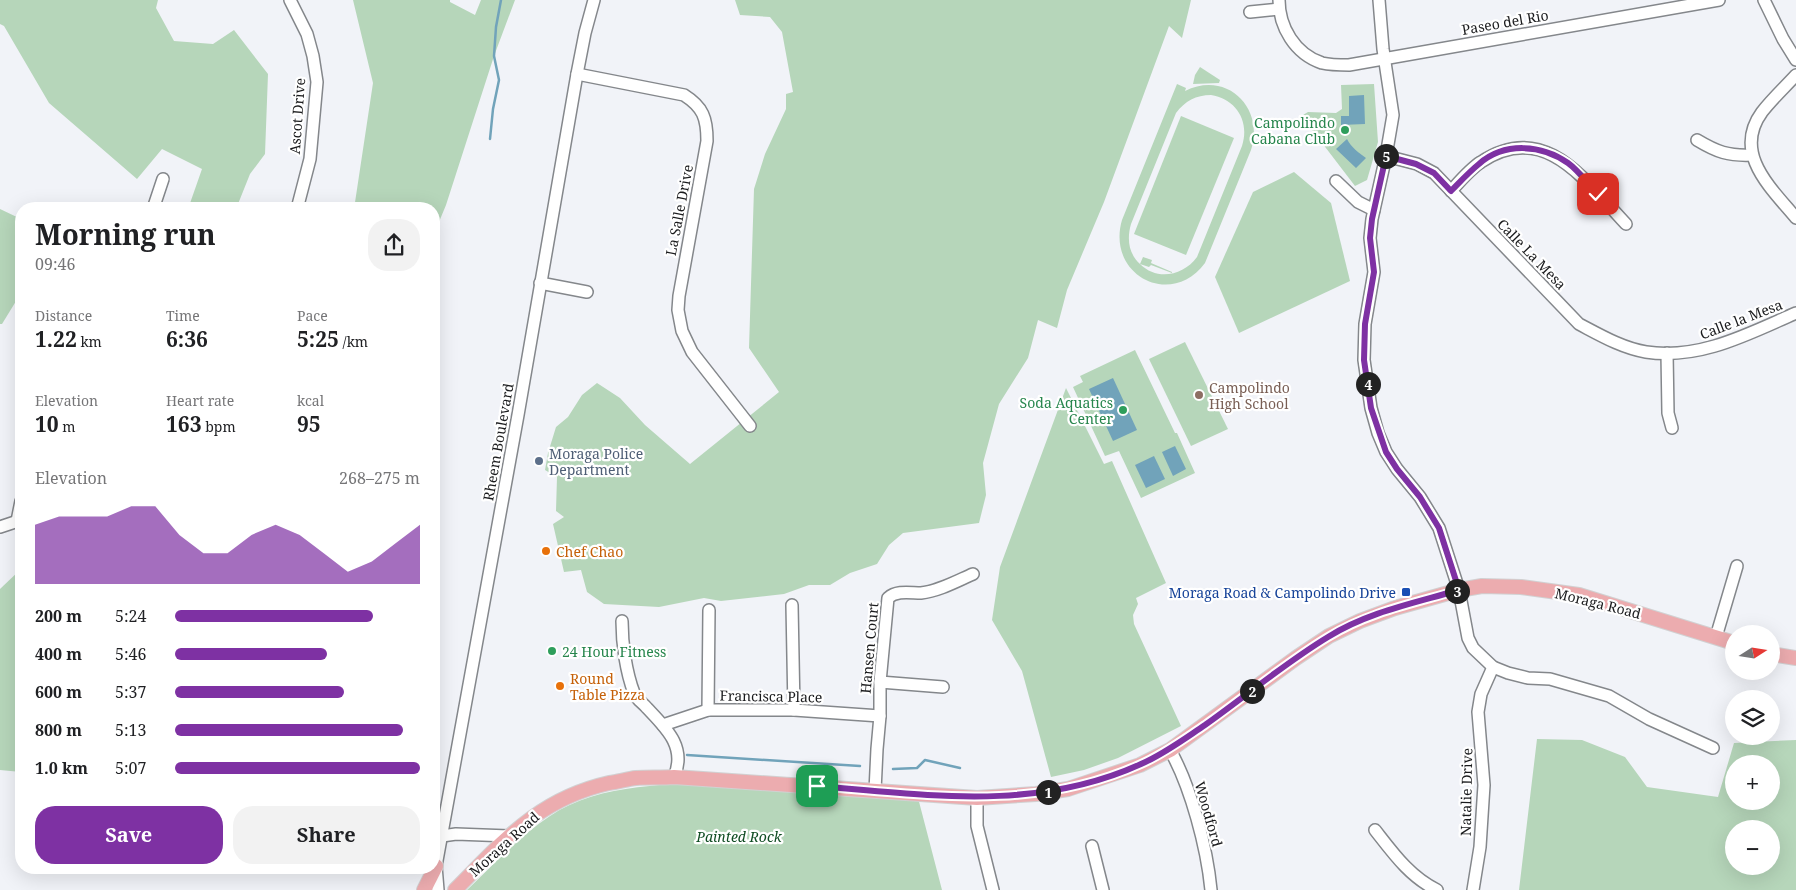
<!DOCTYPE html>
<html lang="en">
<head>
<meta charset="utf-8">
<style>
	body { margin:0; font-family:"Noto Serif",serif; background:#f2f2f2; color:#202124; height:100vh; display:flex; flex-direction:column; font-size:19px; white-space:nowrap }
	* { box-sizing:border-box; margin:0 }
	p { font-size:16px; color:#757577 }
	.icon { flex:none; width:28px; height:28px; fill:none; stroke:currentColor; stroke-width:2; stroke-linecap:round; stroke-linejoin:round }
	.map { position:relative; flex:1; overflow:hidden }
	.details { position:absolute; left:15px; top:202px; width:425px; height:672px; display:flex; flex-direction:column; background:#fff; border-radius:20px; box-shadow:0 5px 20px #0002 }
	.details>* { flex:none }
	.needle { width:32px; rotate:78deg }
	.buttons { position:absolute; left:1725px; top:625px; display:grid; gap:10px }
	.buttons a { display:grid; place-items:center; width:55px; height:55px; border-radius:50%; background:#fff; box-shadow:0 5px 20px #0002; font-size:25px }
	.pin { position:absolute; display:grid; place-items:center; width:42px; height:42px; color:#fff; margin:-21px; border-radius:10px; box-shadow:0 2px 8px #0006 }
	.km { position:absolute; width:25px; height:25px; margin:-12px; border-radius:50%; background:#222; color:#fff; font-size:14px; line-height:25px; text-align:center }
	.round { display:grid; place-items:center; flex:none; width:52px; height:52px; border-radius:20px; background:#f2f2f2 }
	.overview { display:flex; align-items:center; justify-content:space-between; height:85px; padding:0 20px }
	h1 { font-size:28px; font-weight:700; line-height:38px }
	.stats { display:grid; grid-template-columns:repeat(3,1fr); gap:8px; height:85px; padding:5px 20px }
	.stats div { display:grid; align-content:center }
	.stats b { font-size:21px; font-weight:700 }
	.stats small { font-size:14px; font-weight:400 }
	.stats p { font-size:14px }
	.chart { height:140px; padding:10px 20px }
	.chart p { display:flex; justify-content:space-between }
	.chart svg { width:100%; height:90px; margin-top:5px; fill:#7e31a3; opacity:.7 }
	.button { display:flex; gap:10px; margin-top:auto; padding:10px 20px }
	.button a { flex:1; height:58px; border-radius:20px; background:#7e31a3; color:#fff; font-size:20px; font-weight:700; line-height:58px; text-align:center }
	.button a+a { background:#f2f2f2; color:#202124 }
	ul { padding:0 20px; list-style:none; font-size:16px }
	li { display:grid; grid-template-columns:80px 60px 1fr; align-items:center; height:38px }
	li i { height:12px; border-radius:6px; background:#7e31a3 }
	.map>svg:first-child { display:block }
	.green { fill:#b6d6ba; fill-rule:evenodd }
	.water { fill:#71a3ba }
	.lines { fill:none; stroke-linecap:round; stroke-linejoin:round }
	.stream { stroke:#71a3ba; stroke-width:2.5 }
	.minor-casing { stroke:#84878b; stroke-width:14 }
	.major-casing { stroke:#d1d1d2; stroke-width:16 }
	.minor { stroke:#fff; stroke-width:11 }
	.major { stroke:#ecacaf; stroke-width:14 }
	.route-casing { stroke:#fff; stroke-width:10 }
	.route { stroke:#7e31a3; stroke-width:6 }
	.leisure-dot { fill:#2e9e5b; stroke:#fff; stroke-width:2 }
	.education-dot { fill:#8d6e63; stroke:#fff; stroke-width:2 }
	.service-dot { fill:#5c6f8a; stroke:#fff; stroke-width:2 }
	.food-dot { fill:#e8710a; stroke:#fff; stroke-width:2 }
	.transit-dot { fill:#1a4fb4; stroke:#fff; stroke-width:2 }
	.labels { text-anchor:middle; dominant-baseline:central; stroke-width:4.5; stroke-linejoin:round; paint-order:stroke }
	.street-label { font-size:14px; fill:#1a1b1d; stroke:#fff }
	.leisure-label { font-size:14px; fill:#27864d; stroke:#fff; text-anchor:end }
	.education-label { font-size:14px; fill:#785e54; stroke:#fff; text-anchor:start }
	.service-label { font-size:14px; fill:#4e5e75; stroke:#fff; text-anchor:start }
	.food-label { font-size:14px; fill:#c56008; stroke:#fff; text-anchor:start }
	.transit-label { font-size:14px; fill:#164399; stroke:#fff; text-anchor:end }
	.park-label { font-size:14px; font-style:italic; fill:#0f4c22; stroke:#fff }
</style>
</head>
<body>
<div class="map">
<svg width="1796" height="890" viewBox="0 0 1796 890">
	<rect width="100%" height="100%" fill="#f1f3f8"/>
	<g class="green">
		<path d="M0,0H158L156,8L174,41L213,44L234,30L268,74L265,154L250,174L236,209H188L202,169L162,149L137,179L49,103L4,26L0,24Z"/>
		<path d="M353,0H450V2L475,15L481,0H515L494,56L446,205L434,234V209H354L373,83Z"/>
		<path d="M735,0H1191L1182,38L1169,26L1104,202L1067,290L1057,328L1038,320L1028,358L999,404L983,463L986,495L979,523L903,533L889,545L877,564L850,573L830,585H809L784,594L721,601L704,598L659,607L604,604L587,592L581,570L564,572L553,524L564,517L556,511L557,477L545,470L548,453L556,427L568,417L582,395L597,383L620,398L645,425L690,464L779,392L749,348L754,189L765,154L786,109V94L793,92L782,32L770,17L740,15Z"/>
		<path d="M1200,67L1220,80L1219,83L1193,84L1195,75Z"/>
		<path d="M1177,84L1186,88L1185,91C1226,70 1265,107 1251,150L1205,263C1171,309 1106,275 1122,220ZM1211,95C1236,99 1250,121 1242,146L1197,257C1183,276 1157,281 1140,264L1149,267L1151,265L1172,273V272L1151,263L1152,260L1143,257L1140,264C1128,253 1127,238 1131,224L1176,113C1185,101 1196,95 1211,95Z"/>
		<path d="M1374,84L1378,142L1367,180L1355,186L1303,118V115L1308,112L1336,113L1342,109L1341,85Z"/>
		<path d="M1181,116L1234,138L1186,255L1134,234Z"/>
		<path d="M1294,172L1331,203L1350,281L1239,333L1215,277L1253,192Z"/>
		<path d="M0,209L21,219V293L2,324H0Z"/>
		<path d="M1185,342L1228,429L1191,446L1149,359Z"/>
		<path d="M1135,350L1175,433H1177L1195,473L1141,498L1119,451L1105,456L1073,387L1083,382L1080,376Z"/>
		<path d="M1066,388L1104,464L1112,461L1166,583L1136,598L1138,604L1133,615L1134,624L1181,726L1118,758L1084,770L1051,777L1022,671L992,620L1000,567Z"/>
		<path d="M21,569V772L0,770V589Z"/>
		<path d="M1537,739L1582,740L1625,757L1647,787L1718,797L1734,743L1796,740V890H1519ZM1734,764H1771V801H1734ZM1734,829H1771V866H1734Z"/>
		<path d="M732,781L917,794L942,890H467C494,864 519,836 550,816C600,782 673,785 732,781Z"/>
	</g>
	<g class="water">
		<path d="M1364,95L1365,124L1341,125V116H1349V96Z"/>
		<path d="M1347,139C1351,147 1359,153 1366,158L1356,168L1336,149Z"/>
		<path d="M1113,378L1137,430L1113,441L1089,389Z"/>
		<path d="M1175,446L1186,469L1173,476L1162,452Z"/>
		<path d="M1154,456L1165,479L1146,488L1135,465Z"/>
	</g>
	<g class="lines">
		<g class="stream">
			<path d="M490,139L493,109L499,80L494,56L496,27L501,0"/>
			<path d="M687,755L860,766"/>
			<path d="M893,769L917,768L925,760L960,768"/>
		</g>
		<g class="minor-casing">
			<g id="minor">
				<path d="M290,0L307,34L313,56L317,82L310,159L297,209"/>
				<path d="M1279,0C1279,27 1295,54 1322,63C1331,65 1340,65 1349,65L1719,0"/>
				<path d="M1379,0L1383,49L1393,115L1386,156L1372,219L1370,238L1374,272L1365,324L1364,360L1371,408L1378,433L1386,452L1397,469L1420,497L1439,528L1459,590L1468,638L1473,648L1493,667L1508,673L1528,678L1550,679L1609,696L1649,719L1713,748"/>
				<path d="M1764,0L1783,39L1796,60"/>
				<path d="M1250,12L1279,9"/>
				<path d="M577,74L684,95C703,107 707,118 707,141L679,296L678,310L682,331L692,352L750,426"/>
				<path d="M1796,75C1785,87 1772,99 1762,112C1732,153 1771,188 1796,218"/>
				<path d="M1697,140C1717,152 1728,156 1752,155"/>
				<path d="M1386,156L1417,164L1434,173L1579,324C1600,335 1622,348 1646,352C1700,360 1748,334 1796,313"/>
				<path d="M1336,181L1358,202L1374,210"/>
				<path d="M1451,191C1460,181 1470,169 1481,162C1545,119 1586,182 1626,224"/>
				<path d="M153,209L163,179"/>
				<path d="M540,283L587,292"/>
				<path d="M1667,353L1668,413L1672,428"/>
				<path d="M17,521L21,501"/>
				<path d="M0,527L21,520"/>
				<path d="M792,605L794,710"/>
				<path d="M622,621C622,644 626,672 634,693C636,699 643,703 647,708C666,728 687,747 674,777"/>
				<path d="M1716,637L1737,566"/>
				<path d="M880,682L943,687"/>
				<path d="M708,710L709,610"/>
				<path d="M663,725L708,710H794L880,716"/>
				<path d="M1170,750C1191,787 1207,848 1211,890"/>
				<path d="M875,791L877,749L880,716V682L888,598C897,590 910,593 921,593C939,591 957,581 973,574"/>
				<path d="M977,798V826L993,890"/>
				<path d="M1375,830C1393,853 1410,877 1437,890"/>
				<path d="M442,836L456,834L509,836"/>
				<path d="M1092,846L1103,890"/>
				<path d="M438,890L436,866L518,415L577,74L585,33L594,0"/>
				<path d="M1473,890L1480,847L1484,785L1478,712L1481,694L1493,667"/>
			</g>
		</g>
		<g class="major-casing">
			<g id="major">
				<path d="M1771,654L1796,658"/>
				<path d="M424,890L436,866"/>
				<path d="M455,890C504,841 538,799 609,783C618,782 627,779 636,778C648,777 661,778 674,777L977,798L1036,794L1068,789L1140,765L1170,750L1296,658L1329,636L1360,621L1395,608L1459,590L1482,586L1521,587L1579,595L1734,643"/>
			</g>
		</g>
		<use href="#minor" class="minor"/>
		<use href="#major" class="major"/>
	</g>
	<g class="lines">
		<g class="route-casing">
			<path id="route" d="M817,786C928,795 1036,812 1141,764C1164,754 1184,739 1205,725C1246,696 1285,663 1328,637C1368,612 1415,603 1459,590L1439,528L1420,497L1397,469L1386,452L1371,408L1364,360L1365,324L1374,272L1370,238L1372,219L1386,156L1416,164L1434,173L1451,191C1460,182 1469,172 1479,164C1504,142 1541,144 1568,163C1579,171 1588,184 1598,194"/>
		</g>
		<use href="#route" class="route"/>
	</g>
	<g class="leisure-dot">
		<circle cx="1345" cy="130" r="5"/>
		<circle cx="1123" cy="410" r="5"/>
		<circle cx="552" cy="651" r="5"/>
	</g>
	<circle class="education-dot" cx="1199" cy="395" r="5"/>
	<circle class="service-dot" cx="539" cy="461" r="5"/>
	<g class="food-dot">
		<circle cx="546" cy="551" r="5"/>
		<circle cx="560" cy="686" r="5"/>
	</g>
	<rect class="transit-dot" x="1401" y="587" width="10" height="10" rx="2.5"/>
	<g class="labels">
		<g class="street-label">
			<text transform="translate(1505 22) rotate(-10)">Paseo del Rio</text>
			<text transform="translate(297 116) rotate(-86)">Ascot Drive</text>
			<text transform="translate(679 210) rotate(-79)">La Salle Drive</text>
			<text transform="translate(1532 254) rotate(46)">Calle La Mesa</text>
			<text transform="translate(1741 319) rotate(-21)">Calle la Mesa</text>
			<text transform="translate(498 442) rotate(-80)">Rheem Boulevard</text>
			<text transform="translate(1598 603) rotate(14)">Moraga Road</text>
			<text transform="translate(869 648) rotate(-85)">Hansen Court</text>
			<text transform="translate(771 696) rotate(1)">Francisca Place</text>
			<text transform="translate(1466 792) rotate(-89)">Natalie Drive</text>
			<text transform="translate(1209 814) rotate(74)">Woodford</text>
			<text transform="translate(504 844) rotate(-42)">Moraga Road</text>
		</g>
		<g class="leisure-label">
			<text x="1335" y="122">Campolindo<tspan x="1335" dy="16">Cabana Club</tspan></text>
			<text x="1113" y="402">Soda Aquatics<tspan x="1113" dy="16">Center</tspan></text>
			<text x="562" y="651" text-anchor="start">24 Hour Fitness</text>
		</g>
		<g class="education-label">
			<text x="1209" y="387">Campolindo<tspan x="1209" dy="16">High School</tspan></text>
		</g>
		<g class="service-label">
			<text x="549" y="453">Moraga Police<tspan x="549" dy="16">Department</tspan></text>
		</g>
		<g class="food-label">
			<text x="556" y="551">Chef Chao</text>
			<text x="570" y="678">Round<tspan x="570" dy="16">Table Pizza</tspan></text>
		</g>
		<g class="transit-label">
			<text x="1396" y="592">Moraga Road &amp; Campolindo Drive</text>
		</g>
		<g class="park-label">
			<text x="739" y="836">Painted Rock</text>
		</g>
	</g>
</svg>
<div class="buttons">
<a><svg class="needle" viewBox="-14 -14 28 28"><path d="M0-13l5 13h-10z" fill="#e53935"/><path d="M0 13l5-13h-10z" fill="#757577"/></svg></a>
<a><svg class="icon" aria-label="layers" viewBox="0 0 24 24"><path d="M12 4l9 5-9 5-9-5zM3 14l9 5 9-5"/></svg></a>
<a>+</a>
<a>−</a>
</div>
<div class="pin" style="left:817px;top:786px;background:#1e9e55"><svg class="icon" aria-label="arrive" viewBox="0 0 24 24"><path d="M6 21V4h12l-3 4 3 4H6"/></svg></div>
<div class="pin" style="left:1598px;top:194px;background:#d93025"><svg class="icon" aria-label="check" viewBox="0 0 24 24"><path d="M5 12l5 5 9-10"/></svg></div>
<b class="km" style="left:1048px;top:792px">1</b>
<b class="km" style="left:1252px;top:691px">2</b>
<b class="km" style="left:1457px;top:591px">3</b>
<b class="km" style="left:1368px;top:384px">4</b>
<b class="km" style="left:1386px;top:156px">5</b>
<section class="details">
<div class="overview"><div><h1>Morning run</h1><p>09:46</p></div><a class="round"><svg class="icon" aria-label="share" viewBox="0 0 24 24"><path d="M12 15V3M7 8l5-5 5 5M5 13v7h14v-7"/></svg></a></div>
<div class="stats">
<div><p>Distance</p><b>1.22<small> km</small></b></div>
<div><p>Time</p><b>6:36</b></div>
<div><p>Pace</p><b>5:25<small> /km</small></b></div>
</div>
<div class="stats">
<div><p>Elevation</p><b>10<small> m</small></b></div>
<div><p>Heart rate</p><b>163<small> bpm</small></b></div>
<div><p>kcal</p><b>95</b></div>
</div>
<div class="chart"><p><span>Elevation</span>268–275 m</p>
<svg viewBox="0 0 160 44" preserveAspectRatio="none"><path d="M0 44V15L10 11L20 11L30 11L40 6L50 6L60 20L70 29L80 29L90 20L100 15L110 20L120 29L130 38L140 33L150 24L160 15V44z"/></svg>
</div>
<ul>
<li><b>200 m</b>5:24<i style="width:81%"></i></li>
<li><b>400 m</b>5:46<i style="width:62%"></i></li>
<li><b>600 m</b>5:37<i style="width:69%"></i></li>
<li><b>800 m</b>5:13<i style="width:93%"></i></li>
<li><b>1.0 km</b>5:07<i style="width:100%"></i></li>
</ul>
<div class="button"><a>Save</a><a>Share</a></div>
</section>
</div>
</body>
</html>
